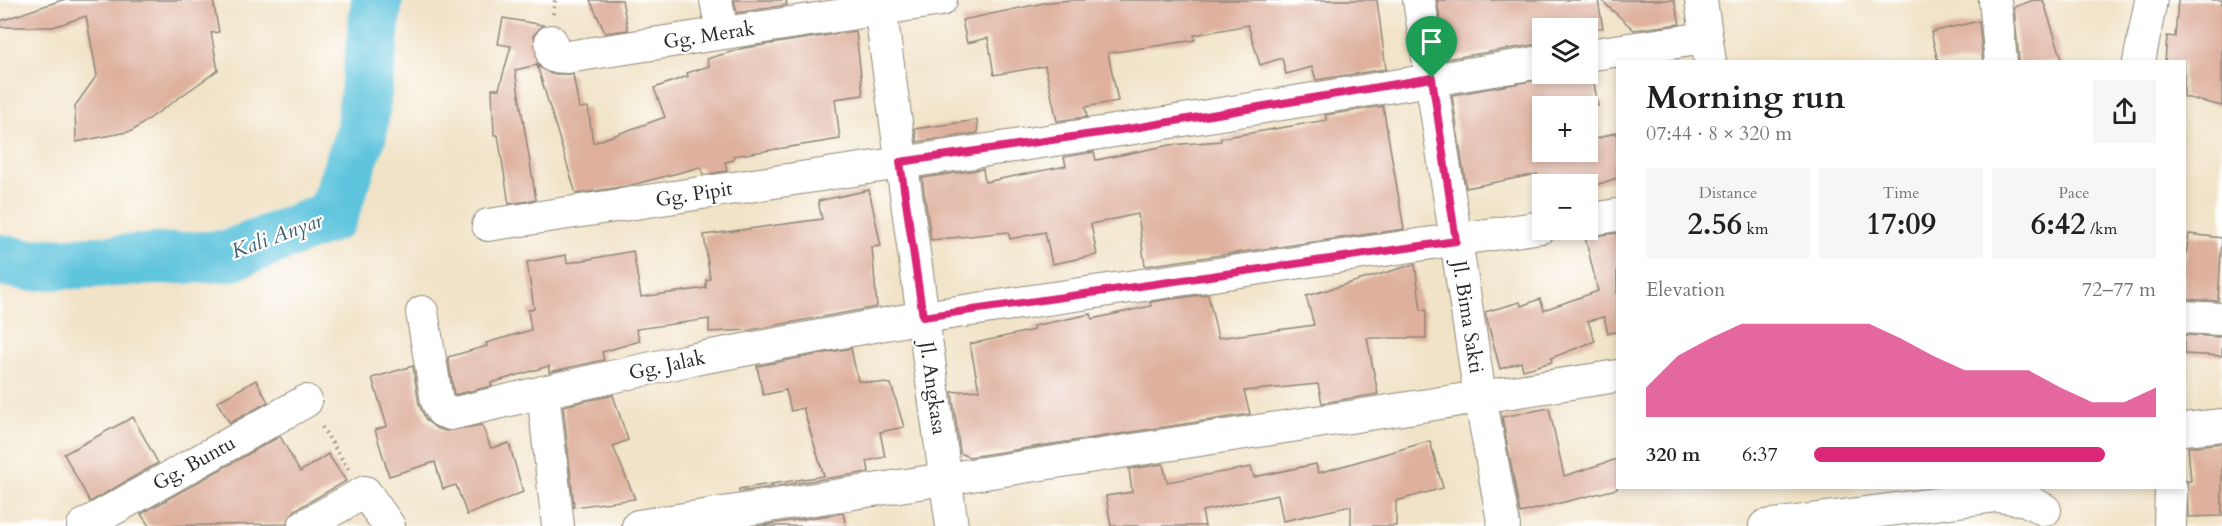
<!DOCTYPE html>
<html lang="en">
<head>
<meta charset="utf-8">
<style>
	body { margin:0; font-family:Cardo,serif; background:#f6f6f6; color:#202124; height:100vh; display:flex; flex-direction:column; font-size:22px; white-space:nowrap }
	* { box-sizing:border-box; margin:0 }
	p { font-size:20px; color:#757577 }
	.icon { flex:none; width:33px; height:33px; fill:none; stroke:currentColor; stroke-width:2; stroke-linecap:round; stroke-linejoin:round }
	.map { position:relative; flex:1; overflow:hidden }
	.panel { position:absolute; left:1616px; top:60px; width:570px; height:429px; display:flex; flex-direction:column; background:#fff; border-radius:0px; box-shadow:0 3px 9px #0003 }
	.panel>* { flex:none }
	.fabs { position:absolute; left:1532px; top:18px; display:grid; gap:12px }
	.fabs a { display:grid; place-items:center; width:66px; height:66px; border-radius:0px; background:#fff; box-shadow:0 3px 9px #0003; font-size:30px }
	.pin { position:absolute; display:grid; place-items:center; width:51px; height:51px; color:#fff; margin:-62px -26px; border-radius:50% 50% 50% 0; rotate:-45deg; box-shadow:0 0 6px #0007 }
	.pin .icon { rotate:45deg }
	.round { display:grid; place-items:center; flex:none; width:63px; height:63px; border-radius:0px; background:#f6f6f6 }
	.summary { display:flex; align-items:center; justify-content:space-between; height:102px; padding:0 30px }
	h1 { font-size:33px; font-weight:700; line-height:45px }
	.figures { display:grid; grid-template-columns:repeat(3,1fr); gap:9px; height:102px; padding:6px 30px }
	.figures div { display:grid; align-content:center; border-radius:0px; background:#f6f6f6; text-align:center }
	.figures b { font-size:30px; font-weight:700 }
	.figures small { font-size:16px; font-weight:400 }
	.figures p { font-size:16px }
	.chart { height:168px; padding:12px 30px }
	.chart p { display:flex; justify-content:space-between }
	.chart svg { width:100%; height:108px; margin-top:6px; fill:#db2777; opacity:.7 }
	ul { padding:0 30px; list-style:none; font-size:20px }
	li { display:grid; grid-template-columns:96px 72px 1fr; align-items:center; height:45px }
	li i { height:15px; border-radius:8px; background:#db2777 }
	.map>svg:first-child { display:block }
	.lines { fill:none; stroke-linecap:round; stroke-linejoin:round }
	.river { stroke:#5fc4dd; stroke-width:52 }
	.building { fill:#deb09d }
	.minor-casing { stroke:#8e8779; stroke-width:34 }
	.path { stroke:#8e8779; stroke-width:4; stroke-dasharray:1.5 4.5; stroke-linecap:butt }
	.minor { stroke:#fff; stroke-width:32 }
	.route-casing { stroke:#fff; stroke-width:12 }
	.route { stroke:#db2777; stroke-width:8 }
	.labels { text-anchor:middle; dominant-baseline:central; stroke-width:4.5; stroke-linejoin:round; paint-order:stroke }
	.street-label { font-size:20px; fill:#2b2b2b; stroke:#fff }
	.water-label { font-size:21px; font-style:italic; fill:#3d6169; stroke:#fff }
</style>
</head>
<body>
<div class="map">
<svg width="2222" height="526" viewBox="0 0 2222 526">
	<rect width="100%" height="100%" fill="#fff"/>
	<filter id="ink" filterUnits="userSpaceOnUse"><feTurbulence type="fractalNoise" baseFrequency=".0167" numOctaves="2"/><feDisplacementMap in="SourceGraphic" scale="12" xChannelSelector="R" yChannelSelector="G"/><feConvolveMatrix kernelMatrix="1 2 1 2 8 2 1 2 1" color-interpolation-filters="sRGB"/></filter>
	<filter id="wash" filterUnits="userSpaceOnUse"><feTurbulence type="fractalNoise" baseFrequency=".008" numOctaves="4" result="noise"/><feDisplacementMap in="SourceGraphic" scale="24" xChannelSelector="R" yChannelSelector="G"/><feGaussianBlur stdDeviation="1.35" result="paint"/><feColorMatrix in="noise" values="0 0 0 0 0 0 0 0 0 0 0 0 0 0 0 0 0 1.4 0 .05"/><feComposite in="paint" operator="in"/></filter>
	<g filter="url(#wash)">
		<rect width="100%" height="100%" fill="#f1e3c7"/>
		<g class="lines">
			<path class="river" d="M0,260L28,265L228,256L332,216L361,134L377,0"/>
		</g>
		<g id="blocks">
			<g class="building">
				<path d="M62,0H213L219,32L211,33L218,70L132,131L76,142L75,106L97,75L86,16L53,27H0V21Z"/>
				<path d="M590,0H622L628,30L605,33Z"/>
				<path d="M734,0H786L787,5L737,13Z"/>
				<path d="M1072,0H1377L1386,69L1316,80L1312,67L1286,74L1282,58L1260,65L1248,25L1194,35L1195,40L1108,53L1118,101L1085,107L1087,117L1057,121L1045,66L994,75L988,38L967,43L962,20L1049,2Z"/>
				<path d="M1437,0H1598L1603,28H1536L1539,44L1446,59Z"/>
				<path d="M1601,0H1674L1680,24L1634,30Z"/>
				<path d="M2034,0H2043L2063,62H2019L2014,7Z"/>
				<path d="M2178,0H2222V106L2184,97V62H2165L2167,36L2175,37Z"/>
				<path d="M503,18L543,25L534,35L538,66L551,74H573L579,108L588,107L593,143L665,117L654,88L688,76L687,73L709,66L707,59L744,48L856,31L863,95L835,99L840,139L733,156L734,160L725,162L727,171L703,175L701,167L628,186L576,194L537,65L515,70L536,200L509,204L498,135H494L492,89H499L511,46L498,44Z"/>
				<path d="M1979,21L1983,62H1938L1931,32Z"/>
				<path d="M1592,72L1598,106H1542V152H1587V142L1617,132V178L1590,187L1586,176L1558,184H1542V190L1537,174L1466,188L1452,95L1571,74Z"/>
				<path d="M1383,106L1404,229L1145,266L1138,214L1091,224L1097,255L1052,264L1045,232L1010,239L1008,232L931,240L922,178L983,169L985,182L1066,166L1064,157L1094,152L1096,160L1170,145L1221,141V138L1327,120L1325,115Z"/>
				<path d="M977,120L978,133L917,142L915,129Z"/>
				<path d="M869,190L881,246L872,247L877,307L750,330L709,332V319L636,329L640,341L602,352L604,360L549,372V366L491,383L492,386L454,395L448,357L487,346L486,343L531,330L528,310L534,309L527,262L566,255L567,263L633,251L641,297L706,288V280L710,279L704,235L822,219L818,201Z"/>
				<path d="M1617,233V332L1608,333L1604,317L1588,321L1595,341L1551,358L1552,362L1523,370L1521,362L1500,369L1485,312L1520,302L1521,306L1540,299L1544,310L1598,291L1585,237Z"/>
				<path d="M2189,234L2222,238L2218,301L2184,299V269Z"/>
				<path d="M1415,264L1421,310H1426V338H1367L1378,394L1322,403L1318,384L1244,391L1250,414L969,457L960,453L952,392L979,390L970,344L1034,330L1033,326L1091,314L1092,319L1151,306L1150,302L1208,294L1218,338L1314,325L1306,296Z"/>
				<path d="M2184,335L2222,337V356L2184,354Z"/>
				<path d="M851,348L858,381L891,384L904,427L880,432L885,457L867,461L869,472L739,492V489L824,476L803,408L791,411L786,390L763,395L757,366Z"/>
				<path d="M413,366L419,404L426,420L436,428L446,431L482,425L491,448L509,443L523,492L467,515L456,485L443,489L435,462L389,476L375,430L387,426L372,378Z"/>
				<path d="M256,380L268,402L230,423L217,402Z"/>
				<path d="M613,395L628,440L613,446L635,499L574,507L563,406Z"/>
				<path d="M1549,408L1564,476L1617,459V489L1520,513L1502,417Z"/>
				<path d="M133,417L158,463L90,502L64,454Z"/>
				<path d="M280,436L300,472L328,454L346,481L295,510L286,524L149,526L141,514Z"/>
				<path d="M1430,441L1443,488L1396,501V526H1351V506L1283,521L1278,495L1202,511L1205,526H1111L1106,496L1132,492L1129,469L1163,464L1167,482L1251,467L1254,477L1316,464L1318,473Z"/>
				<path d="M2222,443V516L2188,517L2187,481H2191L2188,447Z"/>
				<path d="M843,513L846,526H757Z"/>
			</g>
		</g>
	</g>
	<g filter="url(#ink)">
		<use href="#blocks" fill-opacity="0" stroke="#8e8779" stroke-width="1.5"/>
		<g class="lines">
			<g class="minor-casing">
				<g id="minor">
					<path d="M716,0L722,33"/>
					<path d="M879,0L952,526"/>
					<path d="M1419,0L1480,396L1504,526"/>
					<path d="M1701,0L1710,62"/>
					<path d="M1995,0L2001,62"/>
					<path d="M551,41L553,56L567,57L941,0"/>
					<path d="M1587,55L1706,38"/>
					<path d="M2139,62L2151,0"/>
					<path d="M1587,220L1617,215"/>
					<path d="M488,225L1134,128L1542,62"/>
					<path d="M422,312L437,401L442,411L451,414L543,392"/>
					<path d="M2184,317L2222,319"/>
					<path d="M2184,429L2222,425"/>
					<path d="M83,526L306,401"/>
					<path d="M304,526L365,492L389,526"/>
					<path d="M558,526L543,392L684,361L923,317L1542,227"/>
					<path d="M638,526L1617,376"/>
					<path d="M1765,526L1997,496L2026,500L2045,510"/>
					<path d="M2170,526L2171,488"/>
				</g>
			</g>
			<g class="path">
				<path d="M553,14L555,0"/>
				<path d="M322,427L348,469"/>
			</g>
			<use href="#minor" class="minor"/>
		</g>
	</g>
	<g class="lines" filter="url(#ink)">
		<g class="route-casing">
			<path id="route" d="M1432,78L1456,241L923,317L900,162L1134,128Z"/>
		</g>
		<use href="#route" class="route"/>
	</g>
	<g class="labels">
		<g class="street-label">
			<text transform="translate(709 35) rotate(-9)">Gg. Merak</text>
			<text transform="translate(694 194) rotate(-9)">Gg. Pipit</text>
			<text transform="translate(1468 317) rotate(81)">Jl. Bima Sakti</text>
			<text transform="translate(667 365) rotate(-12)">Gg. Jalak</text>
			<text transform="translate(933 388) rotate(82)">Jl. Angkasa</text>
			<text transform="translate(194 463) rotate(-29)">Gg. Buntu</text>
		</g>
		<g class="water-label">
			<text transform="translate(277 236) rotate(-20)">Kali Anyar</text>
		</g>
	</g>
</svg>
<div class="fabs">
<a><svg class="icon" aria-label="layers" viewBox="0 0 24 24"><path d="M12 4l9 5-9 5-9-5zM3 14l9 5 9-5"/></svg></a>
<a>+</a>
<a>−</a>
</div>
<div class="pin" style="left:1432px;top:78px;background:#1e9e55"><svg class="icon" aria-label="arrive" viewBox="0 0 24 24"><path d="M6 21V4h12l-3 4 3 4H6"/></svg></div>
<section class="panel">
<div class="summary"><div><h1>Morning run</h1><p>07:44 · 8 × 320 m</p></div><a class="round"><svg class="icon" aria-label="share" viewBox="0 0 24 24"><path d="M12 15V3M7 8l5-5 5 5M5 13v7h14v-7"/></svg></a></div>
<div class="figures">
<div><p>Distance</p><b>2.56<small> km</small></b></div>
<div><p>Time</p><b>17:09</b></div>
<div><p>Pace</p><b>6:42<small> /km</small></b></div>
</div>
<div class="chart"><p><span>Elevation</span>72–77 m</p>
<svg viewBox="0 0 160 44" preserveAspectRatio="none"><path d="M0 44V32L10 19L20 12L30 6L40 6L50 6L60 6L70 6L80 12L90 19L100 25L110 25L120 25L130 32L140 38L150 38L160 32V44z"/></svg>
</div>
<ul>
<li><b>320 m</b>6:37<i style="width:85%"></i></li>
</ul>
</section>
</div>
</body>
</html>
